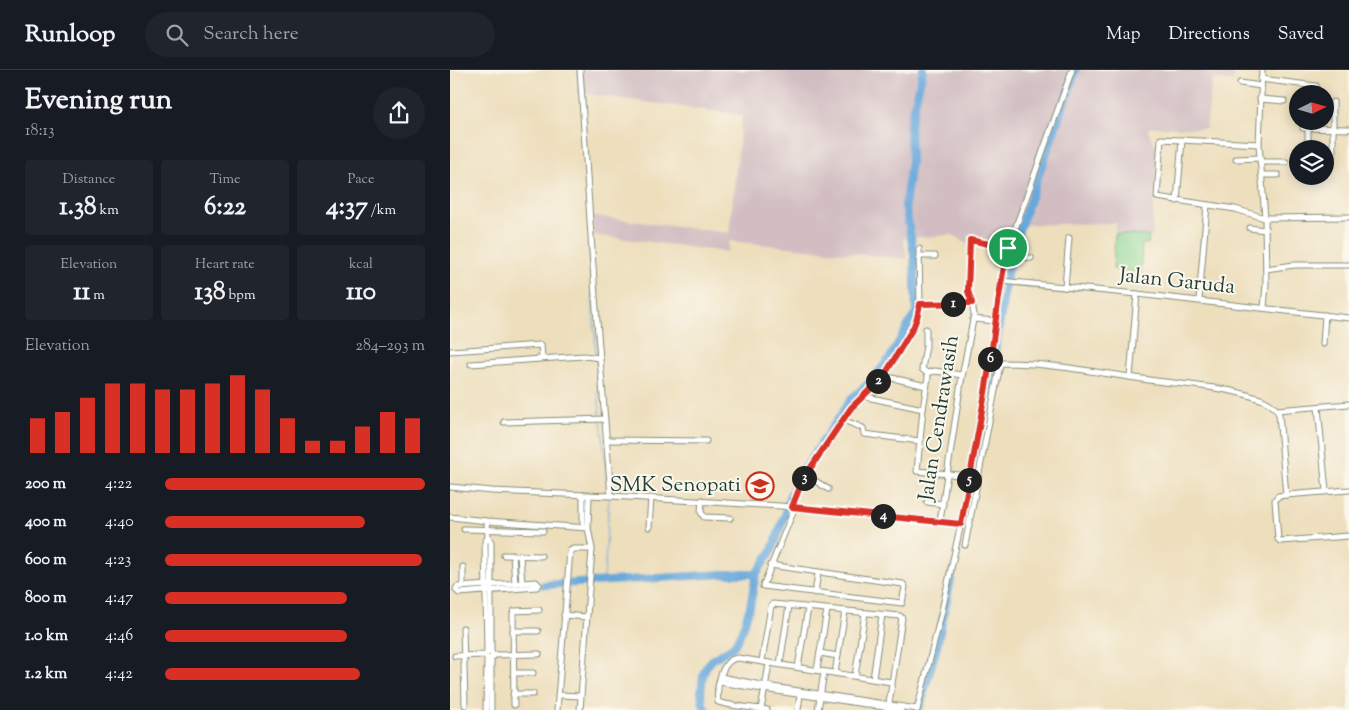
<!DOCTYPE html>
<html lang="en">
<head>
<meta charset="utf-8">
<style>
	body { margin:0; font-family:"Sorts Mill Goudy",serif; background:#20242c; color:#f1f3f6; height:100vh; display:flex; flex-direction:column; font-size:19px; white-space:nowrap }
	* { box-sizing:border-box; margin:0 }
	p { font-size:16px; color:#9ea1a6 }
	.icon { flex:none; width:28px; height:28px; fill:none; stroke:currentColor; stroke-width:2; stroke-linecap:round; stroke-linejoin:round }
	.map { position:relative; flex:1; overflow:hidden }
	.drawer { display:flex; flex-direction:column; background:#171b24; width:450px }
	.drawer>* { flex:none }
	.needle { width:32px; rotate:85deg }
	.buttons { position:absolute; left:839px; top:15px; display:grid; gap:10px }
	.buttons a { display:grid; place-items:center; width:45px; height:45px; border-radius:50%; background:#171b24; box-shadow:0 2px 12px #0003; font-size:25px }
	.pin { position:absolute; display:grid; place-items:center; width:42px; height:42px; color:#fff; margin:-21px; border:2px solid #fff; border-radius:50%; box-shadow:0 1px 5px #0007 }
	.km { position:absolute; width:25px; height:25px; margin:-12px; border-radius:50%; background:#222; color:#fff; font-size:14px; line-height:25px; text-align:center }
	.round { display:grid; place-items:center; flex:none; width:52px; height:52px; border-radius:26px; background:#20242c }
	.overview { display:flex; align-items:center; justify-content:space-between; height:85px; padding:0 25px }
	h1 { font-size:28px; font-weight:800; line-height:38px }
	.figures { display:grid; grid-template-columns:repeat(3,1fr); gap:8px; height:85px; padding:5px 25px }
	.figures div { display:grid; align-content:center; border-radius:5px; background:#20242c; text-align:center }
	.figures b { font-size:25px; font-weight:800 }
	.figures small { font-size:14px; font-weight:400 }
	.figures p { font-size:14px }
	.chart { height:140px; padding:10px 25px }
	.chart p { display:flex; justify-content:space-between }
	.chart svg { width:100%; height:90px; margin-top:5px; stroke:#d93025; stroke-width:6 }
	ul { padding:0 25px; list-style:none; font-size:16px }
	li { display:grid; grid-template-columns:80px 60px 1fr; align-items:center; height:38px }
	li i { height:12px; border-radius:6px; background:#d93025 }
	header { display:flex; align-items:center; gap:30px; box-sizing:border-box; height:70px; padding:0 25px; background:#171b24; border-bottom:1px solid #363941 }
	header strong { font-size:24px }
	nav { display:flex; gap:28px; margin-inline-start:auto; font-size:18px }
	.search { width:350px; height:45px; background:#20242c; display:flex; align-items:center; gap:12px; box-sizing:border-box; padding:0 18px; border-radius:28px; color:#9ea1a6; font-size:19px }
	main { display:flex; flex:1; min-height:0 }
	.map>svg:first-child { display:block }
	.industrial { fill:#d2bec2 }
	.green { fill:#88d491; stroke:#548862 }
	.lines { fill:none; stroke-linecap:round; stroke-linejoin:round }
	.stream { stroke:#67a8db; stroke-width:1 }
	.river { stroke:#67a8db; stroke-width:8 }
	.minor-casing { stroke:#868e78; stroke-width:7 }
	.minor { stroke:#fff; stroke-width:5 }
	.route-casing { stroke:#fff; stroke-width:10 }
	.route { stroke:#d93025; stroke-width:6 }
	.labels { text-anchor:middle; dominant-baseline:central; stroke-width:4; stroke-linejoin:round; paint-order:stroke }
	.street-label { font-size:21px; fill:#1f3d34; stroke:#fbf7ec }
	.poi-label { font-size:21px; fill:#1f3d34; stroke:#fbf7ec; text-anchor:end }
</style>
</head>
<body>
<header>
<strong>Runloop</strong>
<div class="search"><svg class="icon" aria-label="search" viewBox="0 0 24 24"><circle cx="10" cy="10" r="6"/><path d="M15 15l6 6"/></svg>Search here</div>
<nav><a>Map</a><a>Directions</a><a>Saved</a></nav>
</header>
<main>
<section class="drawer">
<div class="overview"><div><h1>Evening run</h1><p>18:13</p></div><a class="round"><svg class="icon" aria-label="share" viewBox="0 0 24 24"><path d="M12 15V3M7 8l5-5 5 5M5 13v7h14v-7"/></svg></a></div>
<div class="figures">
<div><p>Distance</p><b>1.38<small> km</small></b></div>
<div><p>Time</p><b>6:22</b></div>
<div><p>Pace</p><b>4:37<small> /km</small></b></div>
</div>
<div class="figures">
<div><p>Elevation</p><b>11<small> m</small></b></div>
<div><p>Heart rate</p><b>138<small> bpm</small></b></div>
<div><p>kcal</p><b>110</b></div>
</div>
<div class="chart"><p><span>Elevation</span>284–293 m</p>
<svg viewBox="0 0 160 44" preserveAspectRatio="none"><path d="M5 44V27M15 44V24M25 44V17M35 44V10M45 44V10M55 44V13M65 44V13M75 44V10M85 44V6M95 44V13M105 44V27M115 44V38M125 44V38M135 44V31M145 44V24M155 44V27"/></svg>
</div>
<ul>
<li><b>200 m</b>4:22<i style="width:100%"></i></li>
<li><b>400 m</b>4:40<i style="width:77%"></i></li>
<li><b>600 m</b>4:23<i style="width:99%"></i></li>
<li><b>800 m</b>4:47<i style="width:70%"></i></li>
<li><b>1.0 km</b>4:46<i style="width:70%"></i></li>
<li><b>1.2 km</b>4:42<i style="width:75%"></i></li>
</ul>
</section>
<div class="map">
<svg width="899" height="640" viewBox="0 0 899 640">
	<rect width="100%" height="100%" fill="#fbf7ec"/>
	<filter id="ink" filterUnits="userSpaceOnUse"><feTurbulence type="fractalNoise" baseFrequency=".02" numOctaves="2"/><feDisplacementMap in="SourceGraphic" scale="10" xChannelSelector="R" yChannelSelector="G"/><feConvolveMatrix kernelMatrix="1 2 1 2 8 2 1 2 1" color-interpolation-filters="sRGB"/></filter>
	<filter id="wash" filterUnits="userSpaceOnUse"><feTurbulence type="fractalNoise" baseFrequency=".0096" numOctaves="4" result="noise"/><feDisplacementMap in="SourceGraphic" scale="20" xChannelSelector="R" yChannelSelector="G"/><feGaussianBlur stdDeviation="1.12" result="paint"/><feColorMatrix in="noise" values="0 0 0 0 0 0 0 0 0 0 0 0 0 0 0 0 0 1.4 0 .05"/><feComposite in="paint" operator="in"/></filter>
	<g filter="url(#wash)">
		<rect width="100%" height="100%" fill="#eddebc"/>
		<path class="industrial" d="M127,0H784V11L762,10L756,59L702,57L697,59L707,79L702,166L665,164L666,153L567,155L559,175L518,168L517,174L503,165L453,168L457,189L279,171L278,182L143,165L142,146L279,163L292,45L128,23Z"/>
		<path class="green" d="M665,164L699,166L698,174H692L691,202L663,199Z"/>
		<g class="lines">
			<g class="stream">
				<path d="M139,173L146,286"/>
				<path d="M146,290L150,346"/>
				<path d="M151,350L158,418"/>
				<path d="M154,511L159,427"/>
			</g>
			<g class="river">
				<path d="M522,406L543,296L560,186L626,0"/>
				<path d="M94,515L275,504H306"/>
				<path d="M470,637L487,576L503,500"/>
				<path d="M256,640L253,634L251,622L253,605L256,597L263,589L284,576L290,565L300,537L306,504L322,480L335,445L339,427L350,405L402,328L421,311L439,289L466,242L464,185L455,135L461,91L460,55L473,0"/>
			</g>
		</g>
	</g>
	<g filter="url(#ink)">
		<g class="lines">
			<g class="minor-casing">
				<g id="minor">
					<path d="M130,0L145,226L161,426"/>
					<path d="M812,0L809,74L815,148L816,215L814,238"/>
					<path d="M811,9L866,16"/>
					<path d="M790,13L811,16"/>
					<path d="M810,29L834,31"/>
					<path d="M853,58L899,59"/>
					<path d="M809,74L711,69L707,127L785,139L815,148L899,147"/>
					<path d="M858,76V51"/>
					<path d="M883,86V32"/>
					<path d="M786,89L810,88"/>
					<path d="M810,92H836"/>
					<path d="M811,105H828"/>
					<path d="M727,131L732,70"/>
					<path d="M800,158L815,160"/>
					<path d="M556,184L581,188"/>
					<path d="M469,186H485"/>
					<path d="M816,199L844,195H899"/>
					<path d="M551,211L687,224L899,248"/>
					<path d="M615,217L619,168"/>
					<path d="M749,230L757,135"/>
					<path d="M470,234L522,233"/>
					<path d="M523,249L546,251"/>
					<path d="M476,259V276L472,299L477,303L478,307L473,339L467,401L520,406"/>
					<path d="M873,274L875,245"/>
					<path d="M0,281L91,275L92,288"/>
					<path d="M21,294L118,287L134,286L150,288"/>
					<path d="M477,303L485,301L512,305"/>
					<path d="M434,306L476,316"/>
					<path d="M680,307L687,224"/>
					<path d="M412,326L473,339"/>
					<path d="M868,337L876,421"/>
					<path d="M827,340L899,334"/>
					<path d="M393,350L413,358L414,364L470,371"/>
					<path d="M54,352L155,349"/>
					<path d="M157,370L256,371"/>
					<path d="M356,405L378,419"/>
					<path d="M0,417L42,421L161,426L330,436L511,453"/>
					<path d="M899,420L836,425L828,426L825,430L828,469L830,471L899,466"/>
					<path d="M252,430L251,442L254,447L280,448"/>
					<path d="M477,432L493,434"/>
					<path d="M342,437L353,409L397,343L408,330L434,306L463,258L467,248L470,234L469,179"/>
					<path d="M0,447L37,451L138,458"/>
					<path d="M37,451L38,467L35,472L37,582"/>
					<path d="M490,451L511,312L524,245L522,233L518,221L519,171L523,170L558,178"/>
					<path d="M133,457V425"/>
					<path d="M199,457L201,428"/>
					<path d="M14,459L93,461"/>
					<path d="M38,467L41,472V582"/>
					<path d="M515,475L550,295L553,293C605,293 655,304 706,311C737,315 775,317 804,327C813,329 825,335 829,344L836,425"/>
					<path d="M54,485L91,486"/>
					<path d="M63,485L65,514"/>
					<path d="M70,485L72,513"/>
					<path d="M320,495L453,514L455,517L452,533L313,516L345,437"/>
					<path d="M13,497V517"/>
					<path d="M86,512L89,515L87,517L9,523L6,520L7,517Z"/>
					<path d="M365,523L368,503"/>
					<path d="M114,545L136,547"/>
					<path d="M13,558L15,635"/>
					<path d="M63,561H88"/>
					<path d="M370,583L388,586"/>
					<path d="M43,585L89,584"/>
					<path d="M5,586L35,585L39,581L41,582L43,587L38,589L35,585"/>
					<path d="M41,589V640"/>
					<path d="M312,591L321,536L323,534L450,546L452,548L438,640"/>
					<path d="M319,593L441,612"/>
					<path d="M330,594L339,536"/>
					<path d="M348,597L358,538"/>
					<path d="M367,600L377,540"/>
					<path d="M64,603H83"/>
					<path d="M385,603L395,541"/>
					<path d="M405,606L415,543"/>
					<path d="M271,607L316,616L467,639"/>
					<path d="M423,609L432,545"/>
					<path d="M270,612C330,623 391,629 451,640"/>
					<path d="M63,624H83"/>
					<path d="M108,625L131,626"/>
					<path d="M64,635L63,543L64,541L89,540"/>
					<path d="M36,640L37,589"/>
					<path d="M107,640L120,481L123,479H142"/>
					<path d="M130,640L142,479L138,458L139,425"/>
					<path d="M311,640V639C314,623 317,608 319,593L288,588C271,589 266,618 268,632C283,637 301,637 317,640"/>
					<path d="M348,640L350,625"/>
					<path d="M368,640L374,602"/>
					<path d="M467,640L491,545L511,453L540,293L556,184L622,0"/>
				</g>
			</g>
			<use href="#minor" class="minor"/>
		</g>
	</g>
	<g class="lines" filter="url(#ink)">
		<g class="route-casing">
			<path id="route" d="M520,170L558,178C549,215 546,253 540,291C532,346 521,399 511,454L342,437L353,409L401,338L434,306L463,258L467,248L470,234L522,233L518,221Z"/>
		</g>
		<use href="#route" class="route"/>
	</g>
	<defs>
		<g id="school-ring" transform="scale(1.4375)"><circle r="9.5" fill="#fbf7ec" stroke="#c8321e" stroke-width="1.5"/><path d="M0-5L7-2L0 1L-7-2ZM-4 1L0 2.5L4 1V4Q0 6-4 4Z" fill="#c8321e"/></g>
	</defs>
	<g fill-rule="evenodd">
		<use href="#school-ring" x="310" y="416"/>
	</g>
	<g class="labels">
		<g class="street-label">
			<text transform="translate(727 212) rotate(6)">Jalan Garuda</text>
			<text transform="translate(490 348) rotate(-81)">Jalan Cendrawasih</text>
		</g>
		<g class="poi-label">
			<text x="291" y="416">SMK Senopati</text>
		</g>
	</g>
</svg>
<div class="buttons">
<a><svg class="needle" viewBox="-14 -14 28 28"><path d="M0-13l5 13h-10z" fill="#e53935"/><path d="M0 13l5-13h-10z" fill="#9ea1a6"/></svg></a>
<a><svg class="icon" aria-label="layers" viewBox="0 0 24 24"><path d="M12 4l9 5-9 5-9-5zM3 14l9 5 9-5"/></svg></a>
</div>
<div class="pin" style="left:558px;top:178px;background:#1e9e55"><svg class="icon" aria-label="arrive" viewBox="0 0 24 24"><path d="M6 21V4h12l-3 4 3 4H6"/></svg></div>
<b class="km" style="left:503px;top:234px">1</b>
<b class="km" style="left:428px;top:311px">2</b>
<b class="km" style="left:354px;top:408px">3</b>
<b class="km" style="left:433px;top:446px">4</b>
<b class="km" style="left:519px;top:410px">5</b>
<b class="km" style="left:540px;top:289px">6</b>
</div>
</main>
</body>
</html>
